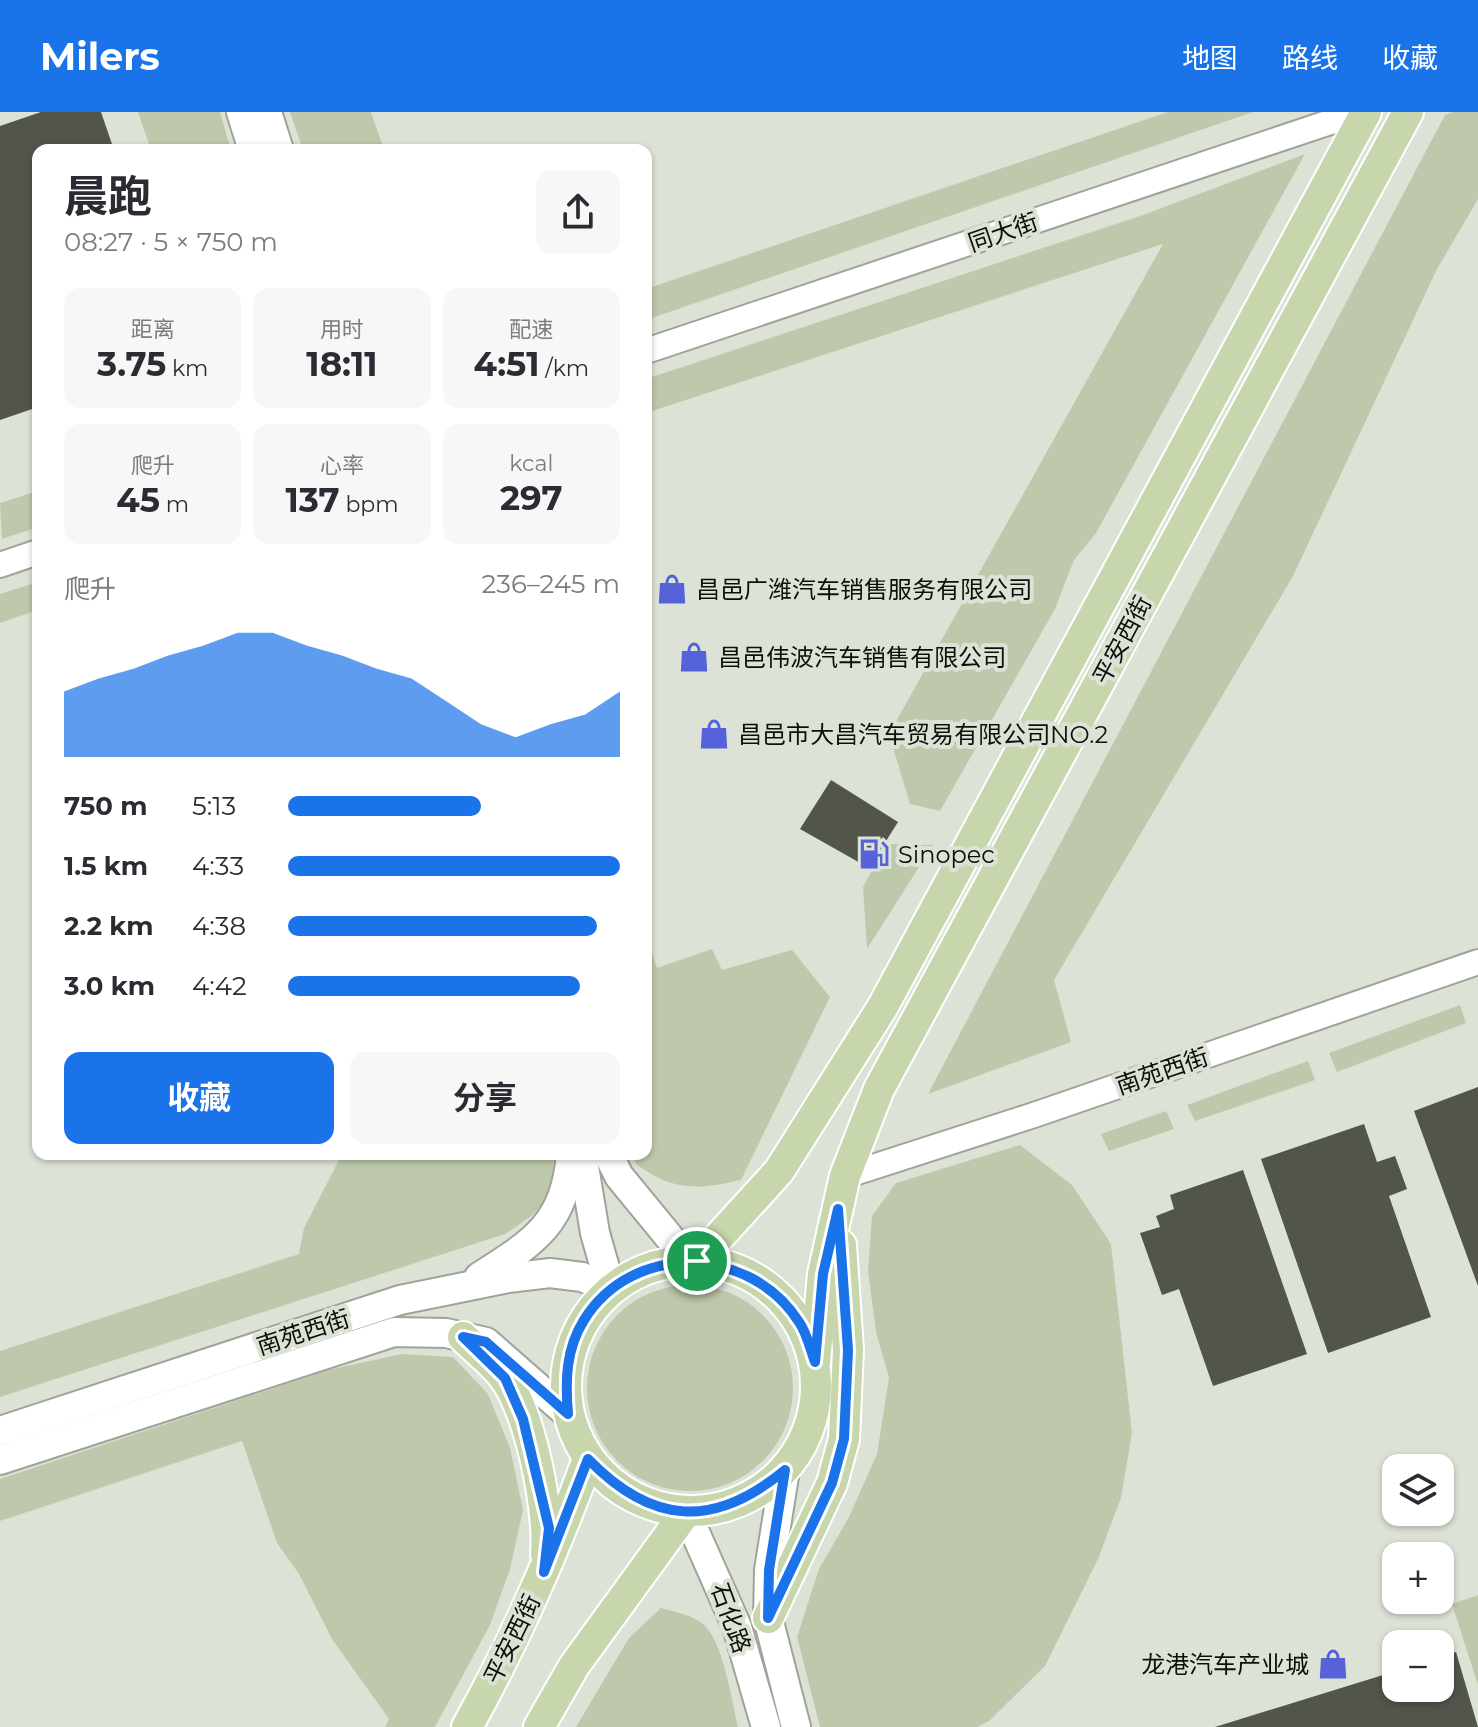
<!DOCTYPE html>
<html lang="zh">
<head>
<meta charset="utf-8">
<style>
	body { margin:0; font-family:Montserrat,"Noto Sans SC",sans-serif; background:#f7f7f7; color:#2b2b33; height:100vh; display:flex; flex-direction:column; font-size:30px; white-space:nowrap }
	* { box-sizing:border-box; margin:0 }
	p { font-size:26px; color:#7c7c81 }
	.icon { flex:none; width:44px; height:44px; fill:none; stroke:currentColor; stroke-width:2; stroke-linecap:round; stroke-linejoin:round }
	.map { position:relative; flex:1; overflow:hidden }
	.drawer { position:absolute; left:32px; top:32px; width:620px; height:1016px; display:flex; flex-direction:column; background:#fff; border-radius:16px; box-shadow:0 2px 6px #0004 }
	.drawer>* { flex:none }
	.buttons { position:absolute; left:1382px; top:1342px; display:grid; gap:16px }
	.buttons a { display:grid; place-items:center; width:72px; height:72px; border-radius:16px; background:#fff; box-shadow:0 2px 6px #0004; font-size:40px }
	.pin { position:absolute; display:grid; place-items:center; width:68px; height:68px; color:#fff; margin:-34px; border:4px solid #fff; border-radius:50%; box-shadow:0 2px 8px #0007 }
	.round { display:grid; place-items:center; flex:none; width:84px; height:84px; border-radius:16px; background:#f7f7f7 }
	.overview { display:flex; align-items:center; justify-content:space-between; height:136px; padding:0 32px }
	h1 { font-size:44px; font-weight:700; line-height:60px }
	.stats { display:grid; grid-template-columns:repeat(3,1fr); gap:12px; height:136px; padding:8px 32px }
	.stats div { display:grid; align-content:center; border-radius:16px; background:#f7f7f7; text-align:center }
	.stats b { font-size:34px; font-weight:700 }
	.stats small { font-size:22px; font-weight:400 }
	.stats p { font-size:22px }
	.chart { height:224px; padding:16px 32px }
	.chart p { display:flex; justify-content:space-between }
	.chart svg { width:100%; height:144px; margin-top:8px; fill:#1a73e8; opacity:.7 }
	.action { display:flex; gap:16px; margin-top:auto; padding:16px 32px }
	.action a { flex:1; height:92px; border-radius:16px; background:#1a73e8; color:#fff; font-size:32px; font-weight:700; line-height:92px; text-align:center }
	.action a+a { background:#f7f7f7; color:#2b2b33 }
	ul { padding:0 32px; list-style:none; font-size:26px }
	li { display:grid; grid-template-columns:128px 96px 1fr; align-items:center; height:60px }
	li i { height:20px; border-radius:10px; background:#1a73e8 }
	header { display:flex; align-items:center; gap:48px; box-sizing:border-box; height:112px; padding:0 40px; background:#1a73e8; color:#fff }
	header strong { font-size:38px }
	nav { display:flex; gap:44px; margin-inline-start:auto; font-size:28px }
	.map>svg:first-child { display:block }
	.green { fill:#bec9ab }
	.building { fill:#51554b }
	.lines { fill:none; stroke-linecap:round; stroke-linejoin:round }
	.tertiary-casing { stroke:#9fa398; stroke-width:28 }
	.secondary-casing { stroke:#9fa398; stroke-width:32 }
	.primary-casing { stroke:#fff; stroke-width:34 }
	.tertiary { stroke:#fff; stroke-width:24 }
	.secondary { stroke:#fff; stroke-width:28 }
	.primary { stroke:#c7d6ac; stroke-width:30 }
	.route-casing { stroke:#fff; stroke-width:16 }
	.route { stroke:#1a73e8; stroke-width:10 }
	.labels { text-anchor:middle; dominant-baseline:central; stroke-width:8; stroke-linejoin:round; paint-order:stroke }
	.street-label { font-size:24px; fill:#0d0f0b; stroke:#dde2d6 }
	.poi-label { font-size:24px; fill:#0d0f0b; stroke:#dde2d6; text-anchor:start }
</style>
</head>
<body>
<header>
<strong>Milers</strong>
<nav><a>地图</a><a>路线</a><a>收藏</a></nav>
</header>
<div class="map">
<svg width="1478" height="1615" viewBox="0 0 1478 1615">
	<rect width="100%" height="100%" fill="#dde2d6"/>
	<g class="green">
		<path d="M138,0H220L231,38H151Z"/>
		<path d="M290,0H371L384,38H303Z"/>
		<path d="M1168,0H1253L646,208V177Z"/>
		<path d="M1453,0H1478V87L1437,157L1293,464L1054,868L1071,930L928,982L1445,3Z"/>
		<path d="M1305,42L1096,421L1074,448L1055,497L940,699L910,692L889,622L1163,132L646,301V267L1146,102Z"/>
		<path d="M38,379V415L2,427L0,391Z"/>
		<path d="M38,470V498L0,511V482Z"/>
		<path d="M886,732L933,733L867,837L863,775Z"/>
		<path d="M646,824L657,856L712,837L722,858L792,838L830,885L741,1068C707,1076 679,1080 648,1060C639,1055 635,1052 631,1042H646Z"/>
		<path d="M1460,893L1466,911L1337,960L1329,941Z"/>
		<path d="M1308,949L1315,968L1195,1009L1187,993Z"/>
		<path d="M1166,999L1174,1017L1109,1039L1101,1022Z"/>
		<path d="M1020,1033L1072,1073L1111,1132L1132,1321L1121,1386L1098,1447L1045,1554L989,1609L977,1615H820L797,1525L819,1457L849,1405L877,1342L889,1266L876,1220L868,1159L872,1104L896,1071Z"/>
		<path d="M342,1042H554C553,1088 543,1098 505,1122L0,1285V1239L299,1142L304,1116Z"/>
		<circle cx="690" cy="1276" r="103"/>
		<path d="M402,1242L453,1245L488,1282L510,1336L523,1398L510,1457L490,1513L435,1615H385L389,1607L332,1527L299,1462L277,1431L242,1329L0,1409V1367L328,1258Z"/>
		<path d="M1478,1483V1573L1452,1492Z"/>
		<path d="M661,1496C676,1500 692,1503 703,1512C723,1528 732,1590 738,1615H576L629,1526Z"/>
	</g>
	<g class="building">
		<path d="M41,0H101L114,38H38V295L0,308V14Z"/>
		<path d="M831,668L898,710L869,756L800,717Z"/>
		<path d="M1478,975V1174L1414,999Z"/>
		<path d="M1364,1012L1377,1050L1395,1044L1407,1077L1389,1084L1431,1205L1328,1241L1261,1047Z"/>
		<path d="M1243,1058L1307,1242L1213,1274L1179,1177L1162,1183L1140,1121L1160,1115L1156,1104L1174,1097L1170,1083Z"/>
		<path d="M1456,1540L1478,1615H1215L1396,1559V1576H1440V1545Z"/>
	</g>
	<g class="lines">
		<g class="tertiary-casing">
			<g id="tertiary">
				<path d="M646,239L1360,0"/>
				<path d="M0,453L38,440"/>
				<path d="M845,1064L1034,1003L1478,850"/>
			</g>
		</g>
		<g class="secondary-casing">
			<g id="secondary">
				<path d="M241,0L253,38"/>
				<path d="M267,0L279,38"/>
				<path d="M582,1042L595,1121L611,1177"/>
				<path d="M608,1042L619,1064L688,1148"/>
				<path d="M479,1165C534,1130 565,1112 571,1042"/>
				<path d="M0,1319L400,1188L508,1166L550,1161L582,1165L611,1177"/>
				<path d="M0,1348L394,1220L446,1221L486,1230L568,1302"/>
				<path d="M785,1358L769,1458L768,1506L796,1615"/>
				<path d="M686,1400L737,1515L766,1615"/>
			</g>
		</g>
		<g class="primary-casing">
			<g id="primary">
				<path d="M697,1149L779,1059L882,896L1366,0"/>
				<circle cx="691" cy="1274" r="125"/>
				<path d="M463,1225C476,1238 492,1250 503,1264C530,1298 550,1399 546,1442"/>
				<path d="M815,1250L823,1162L845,1064L879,977L1408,0"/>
				<path d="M768,1506L832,1371L844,1327L848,1238L841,1133"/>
				<path d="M467,1615C515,1529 554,1440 588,1347"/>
				<path d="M539,1615L574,1554L686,1400"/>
			</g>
		</g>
		<use href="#tertiary" class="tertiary"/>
		<use href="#secondary" class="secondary"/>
		<use href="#primary" class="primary"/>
	</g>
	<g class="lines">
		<g class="route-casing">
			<path id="route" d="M838,1097L848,1238L844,1327L832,1371L768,1506L769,1458L785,1358C714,1417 652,1413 588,1347L544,1460L549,1416L523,1307L505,1266L463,1225L486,1230L568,1302C565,1268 566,1237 584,1208C633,1129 751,1134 799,1210C807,1221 810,1237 815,1250L823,1162Z"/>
		</g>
		<use href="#route" class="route"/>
	</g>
	<defs>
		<g id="shop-bare" transform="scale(2.4)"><path d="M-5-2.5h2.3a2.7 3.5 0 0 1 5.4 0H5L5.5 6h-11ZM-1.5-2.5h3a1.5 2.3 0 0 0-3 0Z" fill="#5662d9" stroke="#dde2d6" stroke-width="2.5" paint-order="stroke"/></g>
		<g id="fuel-bare" transform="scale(2.4)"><path d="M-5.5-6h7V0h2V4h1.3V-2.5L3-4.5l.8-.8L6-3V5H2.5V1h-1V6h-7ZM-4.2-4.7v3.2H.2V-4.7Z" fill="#5662d9" stroke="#dde2d6" stroke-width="2.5" paint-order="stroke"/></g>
	</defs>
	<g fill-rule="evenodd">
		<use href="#shop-bare" x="672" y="477"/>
		<use href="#shop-bare" x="694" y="545"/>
		<use href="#shop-bare" x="714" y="622"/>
		<use href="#fuel-bare" x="874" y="742"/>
		<use href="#shop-bare" x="1333" y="1552"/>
	</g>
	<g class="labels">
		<g class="street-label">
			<text transform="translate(1003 120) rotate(-19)">同大街</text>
			<text transform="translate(1122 528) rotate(-62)">平安西街</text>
			<text transform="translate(1162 959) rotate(-19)">南苑西街</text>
			<text transform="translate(303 1220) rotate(-18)">南苑西街</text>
			<text transform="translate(731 1506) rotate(70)">石化路</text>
			<text transform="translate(512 1527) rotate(-64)">平安西街</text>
		</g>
		<g class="poi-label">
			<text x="696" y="477">昌邑广潍汽车销售服务有限公司</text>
			<text x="718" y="545">昌邑伟波汽车销售有限公司</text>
			<text x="738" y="622">昌邑市大昌汽车贸易有限公司NO.2</text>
			<text x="898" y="742">Sinopec</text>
			<text x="1309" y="1552" text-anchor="end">龙港汽车产业城</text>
		</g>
	</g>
</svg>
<div class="buttons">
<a><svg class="icon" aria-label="layers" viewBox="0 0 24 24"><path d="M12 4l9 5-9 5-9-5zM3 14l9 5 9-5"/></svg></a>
<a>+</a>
<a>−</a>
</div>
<div class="pin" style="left:697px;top:1149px;background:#1e9e55"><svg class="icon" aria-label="arrive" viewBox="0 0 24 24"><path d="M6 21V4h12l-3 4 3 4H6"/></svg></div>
<section class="drawer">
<div class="overview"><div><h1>晨跑</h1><p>08:27 · 5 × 750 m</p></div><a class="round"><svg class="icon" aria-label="share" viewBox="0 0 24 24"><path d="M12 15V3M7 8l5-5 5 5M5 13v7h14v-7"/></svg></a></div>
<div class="stats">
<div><p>距离</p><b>3.75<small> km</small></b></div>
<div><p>用时</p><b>18:11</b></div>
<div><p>配速</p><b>4:51<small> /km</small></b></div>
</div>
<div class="stats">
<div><p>爬升</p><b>45<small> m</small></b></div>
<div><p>心率</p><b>137<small> bpm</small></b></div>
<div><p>kcal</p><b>297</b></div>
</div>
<div class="chart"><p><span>爬升</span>236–245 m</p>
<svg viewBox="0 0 160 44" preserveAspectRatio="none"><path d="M0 44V24L10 20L20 17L30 13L40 10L50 6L60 6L70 10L80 13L90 17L100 20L110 27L120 34L130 38L140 34L150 31L160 24V44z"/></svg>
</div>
<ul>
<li><b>750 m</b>5:13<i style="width:58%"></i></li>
<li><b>1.5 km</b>4:33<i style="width:100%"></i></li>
<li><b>2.2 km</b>4:38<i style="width:93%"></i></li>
<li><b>3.0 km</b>4:42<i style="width:88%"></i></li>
</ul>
<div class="action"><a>收藏</a><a>分享</a></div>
</section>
</div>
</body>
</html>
